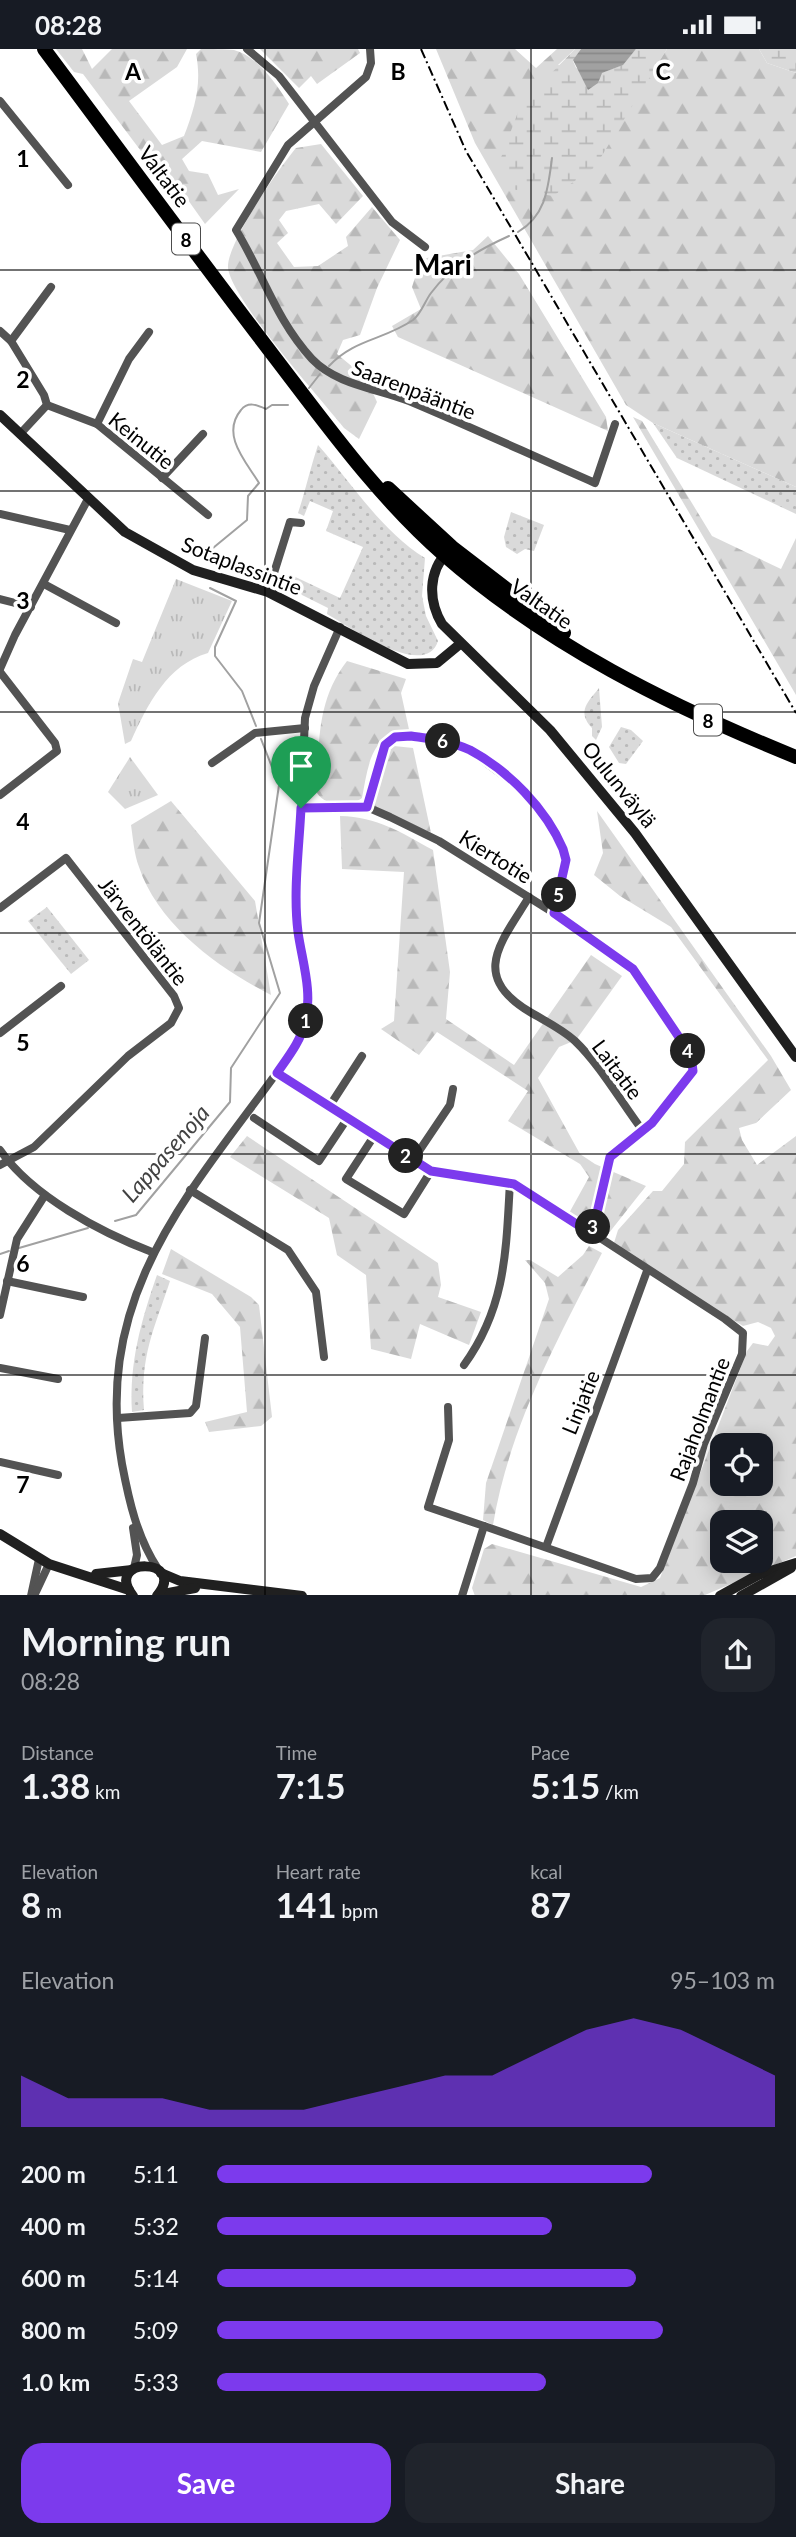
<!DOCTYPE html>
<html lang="en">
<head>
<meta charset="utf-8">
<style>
	body { margin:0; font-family:Lato,sans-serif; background:#20242c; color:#f1f3f6; height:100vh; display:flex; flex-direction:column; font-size:26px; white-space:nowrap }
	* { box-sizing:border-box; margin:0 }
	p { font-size:23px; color:#9ea1a6 }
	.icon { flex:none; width:38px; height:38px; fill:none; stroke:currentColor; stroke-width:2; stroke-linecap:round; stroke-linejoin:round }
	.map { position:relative; height:1546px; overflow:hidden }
	.drawer { display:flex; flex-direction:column; background:#171b24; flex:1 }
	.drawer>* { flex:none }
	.controls { position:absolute; left:710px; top:1384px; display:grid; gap:14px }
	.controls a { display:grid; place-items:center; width:63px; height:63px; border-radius:14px; background:#171b24; box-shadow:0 4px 18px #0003; font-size:35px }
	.pin { position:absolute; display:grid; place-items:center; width:60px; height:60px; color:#fff; margin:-72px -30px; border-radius:50% 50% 50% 0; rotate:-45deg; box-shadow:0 0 7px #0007 }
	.pin .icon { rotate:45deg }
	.km { position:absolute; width:35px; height:35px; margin:-18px; border-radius:50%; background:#222; color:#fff; font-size:19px; line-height:35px; text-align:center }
	.round { display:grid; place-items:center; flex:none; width:74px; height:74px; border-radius:21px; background:#20242c }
	.head { display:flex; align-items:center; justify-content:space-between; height:119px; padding:0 21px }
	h1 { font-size:38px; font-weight:700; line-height:52px }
	.stats { display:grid; grid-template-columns:repeat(3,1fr); gap:10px; height:119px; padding:7px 21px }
	.stats div { display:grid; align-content:center }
	.stats b { font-size:35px; font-weight:700 }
	.stats small { font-size:19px; font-weight:400 }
	.stats p { font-size:19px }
	.chart { height:196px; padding:14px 21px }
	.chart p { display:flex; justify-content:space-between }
	.chart svg { width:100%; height:126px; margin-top:7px; fill:#7c3aed; opacity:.7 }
	.action { display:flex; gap:14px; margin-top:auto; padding:14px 21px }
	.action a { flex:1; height:80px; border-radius:21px; background:#7c3aed; color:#fff; font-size:28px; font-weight:700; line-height:80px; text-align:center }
	.action a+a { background:#20242c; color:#f1f3f6 }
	ul { padding:0 21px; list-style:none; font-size:23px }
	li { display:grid; grid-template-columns:112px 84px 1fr; align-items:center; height:52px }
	li i { height:18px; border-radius:9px; background:#7c3aed }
	.status { display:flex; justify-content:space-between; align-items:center; height:49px; padding:0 35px; background:#171b24; direction:ltr }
	.status svg { height:19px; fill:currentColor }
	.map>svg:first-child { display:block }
	.grass { fill:url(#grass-dots) }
	.forest { fill:url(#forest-firs); fill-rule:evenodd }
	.wetland { fill:url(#wetland-marsh) }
	.park { fill:url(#park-tufts) }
	.water { fill:url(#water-rules) }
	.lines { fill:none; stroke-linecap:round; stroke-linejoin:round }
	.stream { stroke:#a1a1a1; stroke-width:2 }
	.street { stroke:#535353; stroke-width:8 }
	.secondary { stroke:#202020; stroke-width:10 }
	.highway { stroke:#000; stroke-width:14 }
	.rail { stroke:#000; stroke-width:2; stroke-dasharray:10 3.5 2 3.5; stroke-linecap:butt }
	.route-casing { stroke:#fff; stroke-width:14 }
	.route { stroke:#7c3aed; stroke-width:9 }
	.grid { fill:none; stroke:#000; stroke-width:2; stroke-opacity:0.55 }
	.labels { text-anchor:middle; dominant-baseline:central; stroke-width:7; stroke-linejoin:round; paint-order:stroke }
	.shield { fill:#fff; stroke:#4c4c4c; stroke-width:2 }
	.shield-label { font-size:19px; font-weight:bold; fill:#000 }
	.street-label { font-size:21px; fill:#000; stroke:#fff }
	.water-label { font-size:23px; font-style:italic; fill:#424242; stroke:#fff }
	.district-label { font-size:28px; font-weight:bold; fill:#000; stroke:#fff }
	.grid-label { font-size:23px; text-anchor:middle; font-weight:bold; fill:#000; stroke:#fff; stroke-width:7; stroke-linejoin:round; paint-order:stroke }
</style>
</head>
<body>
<div class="status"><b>08:28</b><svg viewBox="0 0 49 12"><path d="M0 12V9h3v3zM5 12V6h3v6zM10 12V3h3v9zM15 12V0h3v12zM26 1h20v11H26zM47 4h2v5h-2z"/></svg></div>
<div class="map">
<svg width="796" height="1547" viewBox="0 0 796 1547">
	<defs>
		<pattern id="grass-dots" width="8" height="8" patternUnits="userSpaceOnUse" patternTransform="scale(1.75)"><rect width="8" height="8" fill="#dadada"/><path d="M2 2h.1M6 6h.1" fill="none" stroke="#b9b9b9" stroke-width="1.8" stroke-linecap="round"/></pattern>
		<pattern id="forest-firs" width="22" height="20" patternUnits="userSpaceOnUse" patternTransform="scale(1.75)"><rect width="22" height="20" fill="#dadada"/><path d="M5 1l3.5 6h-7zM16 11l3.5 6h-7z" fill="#b9b9b9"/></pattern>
		<pattern id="wetland-marsh" width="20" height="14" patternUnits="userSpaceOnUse" patternTransform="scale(1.75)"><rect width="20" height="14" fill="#dadada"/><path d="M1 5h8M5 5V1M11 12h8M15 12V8" fill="none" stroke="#b9b9b9"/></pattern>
		<pattern id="park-tufts" width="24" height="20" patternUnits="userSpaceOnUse" patternTransform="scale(1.75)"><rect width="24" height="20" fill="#dadada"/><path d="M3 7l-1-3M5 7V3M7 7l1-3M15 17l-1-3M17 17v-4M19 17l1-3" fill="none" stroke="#b9b9b9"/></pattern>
		<pattern id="water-rules" width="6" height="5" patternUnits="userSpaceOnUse" patternTransform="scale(1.75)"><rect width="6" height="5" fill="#a1a1a1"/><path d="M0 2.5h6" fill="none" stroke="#898989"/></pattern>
	</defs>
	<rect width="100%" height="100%" fill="#fff"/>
	<g class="grass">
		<path d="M653,374L796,438V465L677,409Z"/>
		<path d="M318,396C352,434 381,482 425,509L422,547L426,567L438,592C426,632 348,577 327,565L328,559L280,535L283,525H289L340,549L363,498L326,482L333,462L310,452L304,467L298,464C306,440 310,420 318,396Z"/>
		<path d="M511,463L544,476L534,502L525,500L517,505L506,498L504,488Z"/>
		<path d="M599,639L602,678L596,691L592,687V679C576,662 589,652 599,639Z"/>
		<path d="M621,678L631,681L643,692L626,715L619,714L609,698Z"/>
		<path d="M47,858L89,911L71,925L28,872Z"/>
		<path d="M157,1226L170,1232C154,1281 140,1306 144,1361L132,1363C129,1314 141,1272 157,1226Z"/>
	</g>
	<g class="forest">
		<path d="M56,0H82L92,20L112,0H187L177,18L129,52L162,96L184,87C195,58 202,35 196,5L201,0C211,0 225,0 234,1C258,7 277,36 289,55L261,103L202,92L182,110L189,122L208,125L218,146L239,140L205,175L188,151L165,134L83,25L74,23Z"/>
		<path d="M260,0H358L360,4L317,35L311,27L299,39Z"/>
		<path d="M436,0H515L536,19L557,0H575L558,16L646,31L667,0H759L767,14L796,24V438L653,374L626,356L475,94Z"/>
		<path d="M321,95L363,147L336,175L319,155L286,162L279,171L288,184L277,194L294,218L318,217L348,197L346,188L372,158L400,191L377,239L360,286L343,291L337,305L366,329L377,353L359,390L344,379C320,349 232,251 228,219C226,195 279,119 296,99Z"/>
		<path d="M488,187L519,225L606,368L608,382L398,288L392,277L421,260L412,238L421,210L473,201Z"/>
		<path d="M633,368L642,372L712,487L781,520L796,489V646Z"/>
		<path d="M347,612L406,630L401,644L410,685C371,680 368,718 362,749C350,758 326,758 317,744C319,696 316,652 347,612Z"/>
		<path d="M394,697L413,699L431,784L374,757L387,704Z"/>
		<path d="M171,752L255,852L271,946C220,920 158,876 139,818C134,805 133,789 131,776Z"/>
		<path d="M597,762L771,1007L791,1041L756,1074L739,1079L742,1091L757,1116L796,1087V1507L705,1546L475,1547L472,1539L484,1500L492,1495L641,1538L660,1529L747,1302L753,1294L768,1297L775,1287L771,1279L758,1273L743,1277L613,1197L618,1181L653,1142H662L684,1115L685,1093L768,1011L671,878L620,847L594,826L603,804ZM723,1396H761V1435H723ZM723,1474H761V1512H723Z"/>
		<path d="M340,767C378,768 400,783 433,801L450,923L446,970L514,1016L591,906L622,927L576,991L559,998L538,1029L580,1105L595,1115L646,1137L605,1189L568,1166L589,1128L580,1115L508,1072L528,1042L437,983L419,1006L381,980L394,972L404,823L342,820Z"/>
		<path d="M247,1087L438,1214L441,1236L438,1248L481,1263L469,1296L420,1275L411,1310L371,1300L366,1226L337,1206L329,1169L230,1108Z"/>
		<path d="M589,1197L602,1204C557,1291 509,1379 493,1476L483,1471L486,1434L549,1250L545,1234L525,1211H530L558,1228L583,1206Z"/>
		<path d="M171,1200L251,1248L259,1256L272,1368L261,1377L209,1383L205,1373L247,1363L240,1278L212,1245L162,1225Z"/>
	</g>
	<g class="wetland">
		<path d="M575,0H581L573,12L585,39L598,34L602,24L622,16L636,0H667L595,118L553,147L511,140L499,114L521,55Z"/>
		<path d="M759,0H796V24L767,14Z"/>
	</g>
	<g class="park">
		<path d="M176,530L232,552L208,604C167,616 148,655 131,692L125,695L118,654L133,610L142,613Z"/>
		<path d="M130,708L158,746L125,760L108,743Z"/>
	</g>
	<path class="water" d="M581,0H636L623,16L602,24L598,34L588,41L573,11Z"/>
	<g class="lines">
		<g class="stream">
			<path d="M518,183C546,166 548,140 552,109"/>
			<path d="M329,317C354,290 384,291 413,271C421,265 425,252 431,244C452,216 478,201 509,187"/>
			<path d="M309,339L320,325"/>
			<path d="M216,515L213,499L247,471L248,447L259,434C247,414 220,386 241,361C248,352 257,356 266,360L272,356H288"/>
			<path d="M210,539L236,552L215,598V607L242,642L256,677"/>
			<path d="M115,1172L136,1166L230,1053L231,1019L280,944L259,874L279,736L261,690"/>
			<path d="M19,1199L88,1179"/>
			<path d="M0,1205L9,1202"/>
		</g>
		<g class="street">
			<path d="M247,0L279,27L392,173L425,198"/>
			<path d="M370,0L371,14L366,28L288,96L236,181C263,225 276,271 312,310C337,336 376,339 409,352C471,378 533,407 595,434L615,375"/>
			<path d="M0,52L68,136"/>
			<path d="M0,282L11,292L44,346L47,356L20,385"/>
			<path d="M11,292L51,238"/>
			<path d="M47,356L97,375L208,466"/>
			<path d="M97,375L129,310L149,283"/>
			<path d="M162,429L203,385"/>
			<path d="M0,465L70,481"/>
			<path d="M44,535L116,574"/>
			<path d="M268,543L290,473L301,474"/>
			<path d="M0,550L31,558"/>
			<path d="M0,620L15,586L88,450"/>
			<path d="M0,623L55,694L57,702L0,746"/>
			<path d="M212,714L255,684L305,679"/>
			<path d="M367,758L385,696L395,688L411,687L447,693L470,702L523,741L559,792L566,811L554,864"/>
			<path d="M301,759L367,758L390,768L439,792L554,864L633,921L691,1006L693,1022L652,1074L610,1108L592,1185"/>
			<path d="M529,848C500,895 470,927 530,963C545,972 562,980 575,992C601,1017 621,1053 643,1082"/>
			<path d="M0,859L66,809L174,947L179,959L171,974L128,1007L34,1098L0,1116"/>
			<path d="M0,984L61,937"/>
			<path d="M277,1024L431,1122L520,1137L725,1270L743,1284L742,1305L704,1395L693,1434L660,1519L652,1529L636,1530L484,1477"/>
			<path d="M329,1058L362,1007"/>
			<path d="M254,1069L319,1112L347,1070"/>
			<path d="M374,1087L346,1130L404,1165L431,1122"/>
			<path d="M0,1101C32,1147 100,1183 152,1203"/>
			<path d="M413,1111L450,1056L453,1040"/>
			<path d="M190,1141L288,1201L316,1243L324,1308"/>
			<path d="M7,1232L83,1248"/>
			<path d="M0,1266L17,1190L45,1146"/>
			<path d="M464,1316C506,1258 506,1202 510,1133"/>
			<path d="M0,1319L58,1330"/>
			<path d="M448,1358L449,1391L428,1458L484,1477L462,1547"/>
			<path d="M118,1369L190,1364L196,1357L205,1289"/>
			<path d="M0,1413L58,1426"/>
			<path d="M133,1479L137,1506L134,1519"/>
			<path d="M546,1498L647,1222"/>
			<path d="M158,1520C137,1488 129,1452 122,1415C90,1232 207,1127 300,991L306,972L308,948L298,882L297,851L305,669L314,637L340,578"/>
			<path d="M31,1547L39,1510"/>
			<path d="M34,1547L49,1515"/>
		</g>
		<g class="secondary">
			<path d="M0,366L125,483L193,521L268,543L408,615L437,614L460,595"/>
			<path d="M448,502C428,523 428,551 442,575L550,681L635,784L796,1008"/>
			<path d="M0,1485L49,1515L129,1541"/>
			<path d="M161,1524L180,1532L302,1547"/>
			<path d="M96,1525L132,1521"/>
			<path d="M158,1546L195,1539"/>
			<path d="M133,1547C102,1507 189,1508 157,1547"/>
			<path d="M720,1547L758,1526L796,1514"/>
			<path d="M741,1547L791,1519"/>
		</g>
		<g class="highway">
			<path d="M44,0C121,103 197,207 276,310C328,378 379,449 444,506C547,596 670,657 796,708"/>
			<path d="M388,439L452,498L564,584"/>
		</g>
		<path class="rail" d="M421,0L466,102L796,664"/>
	</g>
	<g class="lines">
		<g class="route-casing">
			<path id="route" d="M411,687C431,690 451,692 470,701C509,722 546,760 563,800L566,811L554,864L633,920L691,1006L693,1022L652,1074L610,1108L592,1185L514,1135L431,1122L277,1024C288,1008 301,992 305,973C313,943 302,912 298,883C293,843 299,800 301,759L367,758L385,696L395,688Z"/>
		</g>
		<use href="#route" class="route"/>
	</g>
	<path class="grid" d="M265,0V1547M531,0V1547M0,221H796M0,442H796M0,663H796M0,884H796M0,1105H796M0,1326H796"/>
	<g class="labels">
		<g class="shield">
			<rect x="172" y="174.5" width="28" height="31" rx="5"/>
			<rect x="694" y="655.5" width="28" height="31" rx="5"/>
		</g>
		<g class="shield-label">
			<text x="186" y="190">8</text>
			<text x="708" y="671">8</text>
		</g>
		<g class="street-label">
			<text transform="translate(165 127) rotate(53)">Valtatie</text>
			<text transform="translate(414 340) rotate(21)">Saarenpääntie</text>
			<text transform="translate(142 391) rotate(39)">Keinutie</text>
			<text transform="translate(242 516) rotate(21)">Sotaplassintie</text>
			<text transform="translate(542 554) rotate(35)">Valtatie</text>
			<text transform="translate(620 735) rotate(51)">Oulunväylä</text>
			<text transform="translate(496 807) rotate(32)">Kiertotie</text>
			<text transform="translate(144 882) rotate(52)">Järventöläntie</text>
			<text transform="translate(618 1020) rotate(53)">Laitatie</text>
			<text transform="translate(580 1353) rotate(-68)">Linjatie</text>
			<text transform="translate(699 1370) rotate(-69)">Rajaholmantie</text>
		</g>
		<g class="water-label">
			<text transform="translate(165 1104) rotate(-49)">Lappasenoja</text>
		</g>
		<g class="district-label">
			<text x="443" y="215">Mari</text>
		</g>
	</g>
	<g class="grid-label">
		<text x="133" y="31">A</text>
		<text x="398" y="31">B</text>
		<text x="663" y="31">C</text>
		<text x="23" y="118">1</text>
		<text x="23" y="339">2</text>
		<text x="23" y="560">3</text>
		<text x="23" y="781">4</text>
		<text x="23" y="1002">5</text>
		<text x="23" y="1223">6</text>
		<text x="23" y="1444">7</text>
	</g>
</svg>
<div class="controls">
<a><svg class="icon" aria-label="locate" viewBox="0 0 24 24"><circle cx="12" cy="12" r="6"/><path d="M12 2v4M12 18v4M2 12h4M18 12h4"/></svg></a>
<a><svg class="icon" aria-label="layers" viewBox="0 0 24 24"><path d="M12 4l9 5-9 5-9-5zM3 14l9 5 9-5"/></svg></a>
</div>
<div class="pin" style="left:301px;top:759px;background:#1e9e55"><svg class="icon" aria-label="arrive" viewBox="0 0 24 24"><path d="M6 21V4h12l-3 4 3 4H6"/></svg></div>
<b class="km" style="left:306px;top:972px">1</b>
<b class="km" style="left:406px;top:1107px">2</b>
<b class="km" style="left:593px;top:1178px">3</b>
<b class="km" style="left:688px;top:1002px">4</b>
<b class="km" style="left:559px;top:846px">5</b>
<b class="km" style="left:443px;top:692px">6</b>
</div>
<section class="drawer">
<div class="head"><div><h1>Morning run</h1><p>08:28</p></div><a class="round"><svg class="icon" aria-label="share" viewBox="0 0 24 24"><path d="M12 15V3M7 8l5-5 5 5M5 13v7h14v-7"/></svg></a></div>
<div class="stats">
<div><p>Distance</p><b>1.38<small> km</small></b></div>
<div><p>Time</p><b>7:15</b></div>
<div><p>Pace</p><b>5:15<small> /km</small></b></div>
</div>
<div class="stats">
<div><p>Elevation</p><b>8<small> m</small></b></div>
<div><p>Heart rate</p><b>141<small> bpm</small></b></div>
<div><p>kcal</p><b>87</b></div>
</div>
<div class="chart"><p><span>Elevation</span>95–103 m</p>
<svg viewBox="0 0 160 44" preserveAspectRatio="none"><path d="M0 44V26L10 34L20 34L30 34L40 38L50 38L60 38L70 34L80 30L90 26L100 26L110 18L120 10L130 6L140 10L150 18L160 26V44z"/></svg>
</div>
<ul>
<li><b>200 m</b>5:11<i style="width:78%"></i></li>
<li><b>400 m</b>5:32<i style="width:60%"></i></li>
<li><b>600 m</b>5:14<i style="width:75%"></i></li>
<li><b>800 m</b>5:09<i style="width:80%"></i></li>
<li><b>1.0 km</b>5:33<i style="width:59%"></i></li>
</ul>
<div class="action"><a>Save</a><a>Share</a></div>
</section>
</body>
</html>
